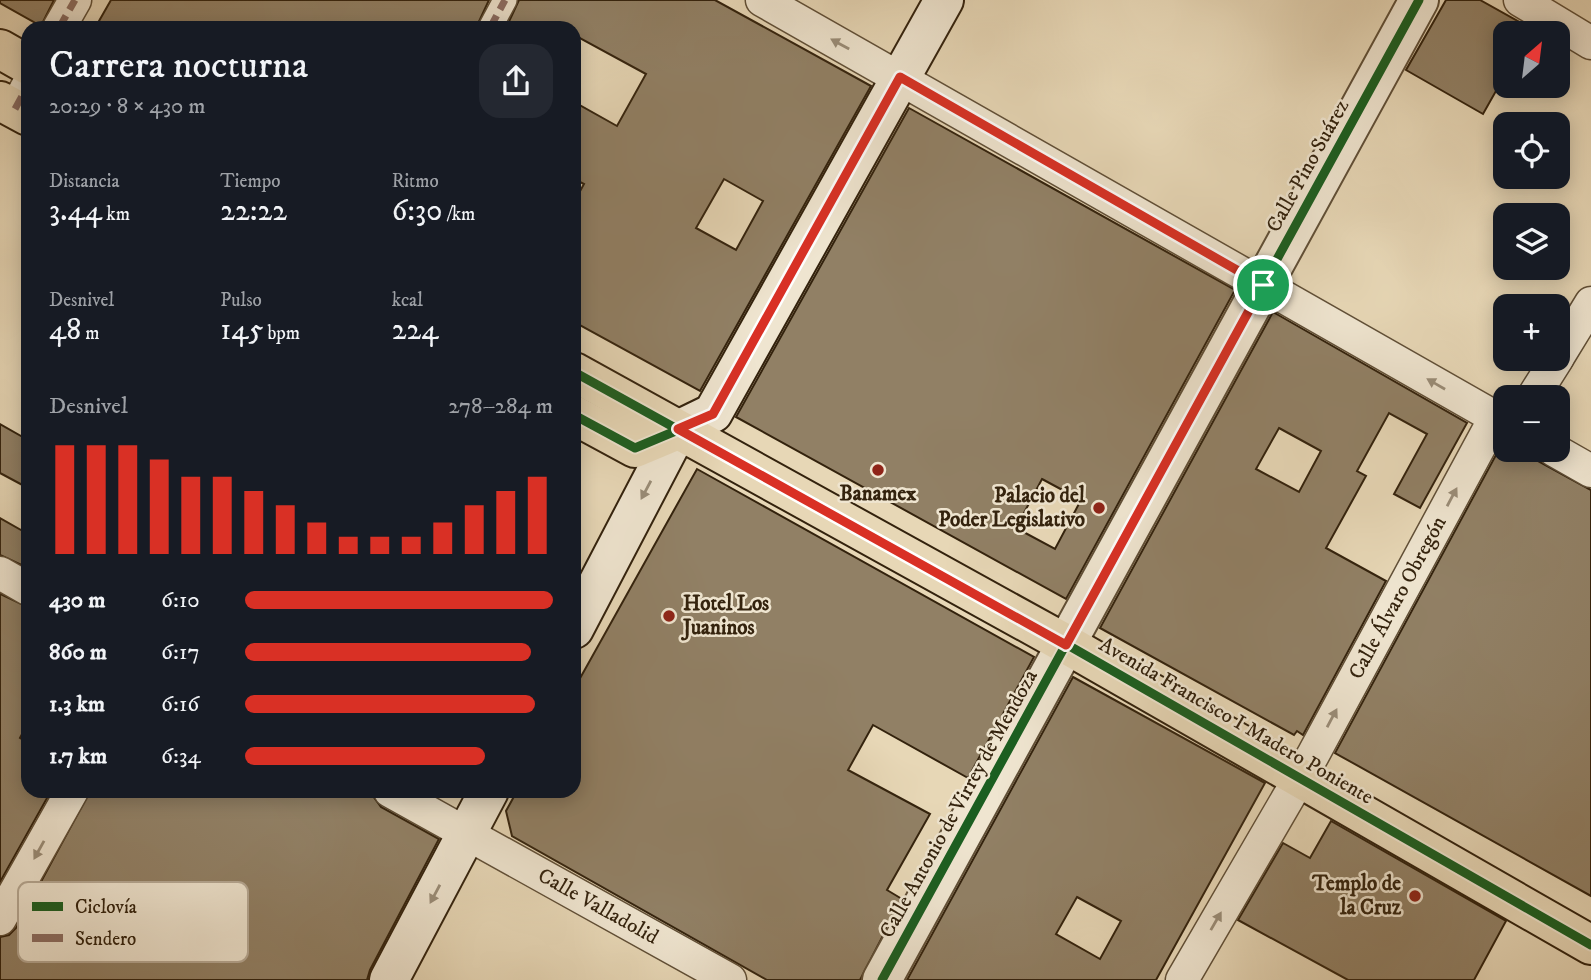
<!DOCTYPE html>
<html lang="es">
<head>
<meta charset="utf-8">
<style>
	body { margin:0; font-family:"IM FELL DW Pica",serif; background:#242831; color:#f1f3f6; height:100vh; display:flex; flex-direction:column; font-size:26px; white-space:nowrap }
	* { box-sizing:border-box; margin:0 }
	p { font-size:23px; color:#9ea1a6 }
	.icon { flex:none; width:38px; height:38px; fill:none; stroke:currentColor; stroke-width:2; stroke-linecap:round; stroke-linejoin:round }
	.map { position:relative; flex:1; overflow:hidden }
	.sheet { position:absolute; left:21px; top:21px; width:560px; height:777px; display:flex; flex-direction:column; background:#171b24; border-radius:21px; box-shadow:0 4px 18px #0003 }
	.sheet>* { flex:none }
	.needle { width:46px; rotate:28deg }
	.fabs { position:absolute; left:1493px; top:21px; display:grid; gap:14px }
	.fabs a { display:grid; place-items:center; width:77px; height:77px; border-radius:14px; background:#171b24; box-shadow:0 4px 18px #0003; font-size:35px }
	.pin { position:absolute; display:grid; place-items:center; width:60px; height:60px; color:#fff; margin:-30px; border:4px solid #fff; border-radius:50%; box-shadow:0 2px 7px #0007 }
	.round { display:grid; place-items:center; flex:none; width:74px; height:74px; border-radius:21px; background:#242831 }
	.headline { display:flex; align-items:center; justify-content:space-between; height:119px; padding:0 28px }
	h1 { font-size:38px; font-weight:600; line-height:52px }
	.figures { display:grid; grid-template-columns:repeat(3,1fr); gap:10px; height:119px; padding:7px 28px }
	.figures div { display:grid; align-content:center }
	.figures b { font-size:30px; font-weight:600 }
	.figures small { font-size:19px; font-weight:400 }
	.figures p { font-size:19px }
	.chart { height:196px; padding:14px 28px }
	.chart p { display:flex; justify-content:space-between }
	.chart svg { width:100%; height:126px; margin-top:7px; stroke:#d93025; stroke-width:6 }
	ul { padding:0 28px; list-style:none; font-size:23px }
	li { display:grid; grid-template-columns:112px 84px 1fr; align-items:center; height:52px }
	li i { height:18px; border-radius:9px; background:#d93025 }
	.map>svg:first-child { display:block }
	.building { fill:#918065; stroke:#33220d; stroke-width:2; fill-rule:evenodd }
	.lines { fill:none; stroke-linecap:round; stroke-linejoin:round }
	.pedestrian-casing { stroke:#604f37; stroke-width:26 }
	.minor-casing { stroke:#604f37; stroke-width:35 }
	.tertiary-casing { stroke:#604f37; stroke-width:42 }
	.secondary-casing { stroke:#33220d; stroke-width:42 }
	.primary-casing { stroke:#33220d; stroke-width:42 }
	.pedestrian { stroke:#efe5d0; stroke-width:23 }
	.minor { stroke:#efe5d0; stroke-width:32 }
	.tertiary { stroke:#efe5d0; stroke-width:38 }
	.secondary { stroke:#efe5d0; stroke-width:38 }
	.primary { stroke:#e7d7b6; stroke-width:38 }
	.quiet { stroke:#8d6e63; stroke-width:7; stroke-dasharray:14 7; stroke-linecap:butt }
	.cycleway-casing { stroke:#efe5d0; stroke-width:13 }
	.cycleway { stroke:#1b5e20; stroke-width:9 }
	.oneway { fill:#9a8d78 }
	.route-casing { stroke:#fff; stroke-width:14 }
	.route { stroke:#d93025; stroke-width:9 }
	.poi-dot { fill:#8f2418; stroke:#efe5d0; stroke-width:2.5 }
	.labels { text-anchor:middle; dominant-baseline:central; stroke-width:5; stroke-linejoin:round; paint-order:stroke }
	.street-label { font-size:21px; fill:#33220d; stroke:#efe5d0 }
	.poi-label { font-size:21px; font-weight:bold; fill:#33220d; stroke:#efe5d0; text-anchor:end }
	.key { fill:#efe5d0; stroke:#b7aa96; stroke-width:2 }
	.key-label { font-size:19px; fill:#33220d }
</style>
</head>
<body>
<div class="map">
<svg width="1591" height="980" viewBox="0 0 1591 980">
	<rect width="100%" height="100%" fill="#e7d7b6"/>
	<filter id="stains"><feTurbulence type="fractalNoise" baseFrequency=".00286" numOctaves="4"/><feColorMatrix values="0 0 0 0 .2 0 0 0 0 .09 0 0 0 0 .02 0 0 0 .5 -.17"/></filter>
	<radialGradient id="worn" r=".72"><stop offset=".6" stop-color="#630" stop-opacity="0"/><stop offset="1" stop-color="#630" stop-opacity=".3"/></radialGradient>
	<g class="building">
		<path d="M0,0H54L41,26L0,3Z"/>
		<path d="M111,0H489L476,28H95Z"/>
		<path d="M519,0H715L871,86L700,391L574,322V202L584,184L574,179V102L617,126L646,74L574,35V28H506ZM724,179L763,201L736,250L696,228Z"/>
		<path d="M1446,0H1480L1539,33H1505V75L1483,114L1406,70Z"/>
		<path d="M909,108L1235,290L1066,599L736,417ZM1042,479L1081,500L1055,549L1016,528Z"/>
		<path d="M1273,312L1467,423L1420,508L1394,494L1427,434L1389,413L1357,471L1366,476L1326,548L1386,581L1303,735L1297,731L1294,735L1100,628ZM1279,428L1321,451L1299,492L1256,469Z"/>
		<path d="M0,424L28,440V488L0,473Z"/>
		<path d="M1503,442L1505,450H1518L1591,490V896L1335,753Z"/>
		<path d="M697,469L1034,657L968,778L873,725L848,770L930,814L887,890L902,899L860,980H767L512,836L506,811L517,791H574V689Z"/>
		<path d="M0,518L28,534V568L0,555Z"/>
		<path d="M0,594L28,607V723L20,738L28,743V791H51L0,882Z"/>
		<path d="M1073,677L1265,783L1156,980H907ZM1077,897L1121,921L1100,959L1056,934Z"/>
		<path d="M90,791H364L373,796L381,807L439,839L370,970L367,980H0V937L9,935L16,928Z"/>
		<path d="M1331,821L1506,921L1474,980H1348L1238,920L1283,843L1310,858Z"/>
	</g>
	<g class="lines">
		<g class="pedestrian-casing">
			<path id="pedestrian" d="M490,28L505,0"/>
		</g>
		<g class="minor-casing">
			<g id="minor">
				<path d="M762,0L1505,423"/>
				<path d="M1520,0L1591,43"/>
				<path d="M59,28L75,0"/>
				<path d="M15,109L28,85"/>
				<path d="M1558,357L1591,303"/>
				<path d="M1533,397L1557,359"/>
				<path d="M1554,450L1591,471"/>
				<path d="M0,573L28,589"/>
				<path id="s1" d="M390,791L730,980"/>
				<path d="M0,919L72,791"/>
				<path id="s2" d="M1182,980L1313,755L1495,418"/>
			</g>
		</g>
		<g class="tertiary-casing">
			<path id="tertiary" d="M882,980L1419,0"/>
		</g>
		<g class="secondary-casing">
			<g id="secondary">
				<path d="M574,629L678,430L713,413L944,0"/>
				<path d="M389,980L489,791"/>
			</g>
		</g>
		<g class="primary-casing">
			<g id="primary">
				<path d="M0,49L28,65"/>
				<path d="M0,101L28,116"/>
				<path d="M574,372L1066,644L1591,945"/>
				<path d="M574,415L635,448L678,430"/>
			</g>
		</g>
		<use href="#pedestrian" class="pedestrian"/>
		<use href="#minor" class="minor"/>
		<use href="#tertiary" class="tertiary"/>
		<use href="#secondary" class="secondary"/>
		<use href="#primary" class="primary"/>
		<g class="quiet">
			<path d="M59,28L75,0"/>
			<path d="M490,28L505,0"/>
			<path d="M15,109L28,85"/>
		</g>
		<g class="cycleway-casing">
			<g id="cycleway">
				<path d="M574,372L1066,644L1591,945"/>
				<path d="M574,415L635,448L678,430"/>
				<path d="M882,980L1419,0"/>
			</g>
		</g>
		<use href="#cycleway" class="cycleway"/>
	</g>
	<defs><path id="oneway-solid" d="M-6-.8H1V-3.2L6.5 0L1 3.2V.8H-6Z" transform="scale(1.75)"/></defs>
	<g class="oneway">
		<use href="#oneway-solid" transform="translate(840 44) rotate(-151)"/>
		<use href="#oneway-solid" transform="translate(1436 384) rotate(-150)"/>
		<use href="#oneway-solid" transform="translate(646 490) rotate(118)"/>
		<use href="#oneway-solid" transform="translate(1452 497) rotate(-62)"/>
		<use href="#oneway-solid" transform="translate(1332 718) rotate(-62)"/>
		<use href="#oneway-solid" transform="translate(39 850) rotate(119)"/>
		<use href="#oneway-solid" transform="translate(435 894) rotate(118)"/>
		<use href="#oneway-solid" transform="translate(1216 921) rotate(-60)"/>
	</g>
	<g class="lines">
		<g class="route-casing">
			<path id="route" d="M900,77L1263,285L1066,645L678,429L713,414Z"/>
		</g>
		<use href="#route" class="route"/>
	</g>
	<g class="poi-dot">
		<circle cx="878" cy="470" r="7"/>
		<circle cx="1099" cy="508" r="7"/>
		<circle cx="669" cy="616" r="7"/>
		<circle cx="1415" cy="896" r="7"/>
	</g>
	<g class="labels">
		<g class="street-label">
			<text transform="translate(1308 166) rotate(-61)">Calle Pino Suárez</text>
			<text stroke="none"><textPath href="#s2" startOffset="439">Calle Álvaro Obregón</textPath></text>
			<text transform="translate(1236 721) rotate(30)">Avenida Francisco I Madero Poniente</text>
			<text transform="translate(959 804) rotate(-61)">Calle Antonio de Virrey de Mendoza</text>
			<text stroke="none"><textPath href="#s1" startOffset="238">Calle Valladolid</textPath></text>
		</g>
		<g class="poi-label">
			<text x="878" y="494" text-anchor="middle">Banamex</text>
			<text x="1085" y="496">Palacio del<tspan x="1085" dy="24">Poder Legislativo</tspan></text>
			<text x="683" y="604" text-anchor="start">Hotel Los<tspan x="683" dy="24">Juaninos</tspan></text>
			<text x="1401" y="884">Templo de<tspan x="1401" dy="24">la Cruz</tspan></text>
		</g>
	</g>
	<rect x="18" y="882" width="230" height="80" rx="10" class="key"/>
	<rect x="32" y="902" width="31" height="9" fill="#1b5e20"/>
	<rect x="32" y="934" width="31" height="8" fill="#8d6e63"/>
	<g class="key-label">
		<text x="75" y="913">Ciclovía</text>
		<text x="75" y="945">Sendero</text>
	</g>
	<rect width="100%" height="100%" filter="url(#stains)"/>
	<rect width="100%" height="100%" fill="url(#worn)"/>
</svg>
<div class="fabs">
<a><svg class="needle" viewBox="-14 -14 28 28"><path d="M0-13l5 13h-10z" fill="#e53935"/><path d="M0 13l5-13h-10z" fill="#9ea1a6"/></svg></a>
<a><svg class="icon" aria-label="locate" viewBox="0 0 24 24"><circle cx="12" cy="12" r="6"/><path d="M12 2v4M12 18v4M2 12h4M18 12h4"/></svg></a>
<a><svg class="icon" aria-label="layers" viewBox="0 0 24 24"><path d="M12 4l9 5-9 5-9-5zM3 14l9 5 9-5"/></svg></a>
<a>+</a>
<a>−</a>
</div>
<div class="pin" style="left:1263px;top:285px;background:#1e9e55"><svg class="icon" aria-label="arrive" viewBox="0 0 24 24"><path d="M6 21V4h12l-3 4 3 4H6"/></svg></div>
<section class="sheet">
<div class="headline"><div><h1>Carrera nocturna</h1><p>20:29 · 8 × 430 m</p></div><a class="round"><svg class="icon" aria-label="share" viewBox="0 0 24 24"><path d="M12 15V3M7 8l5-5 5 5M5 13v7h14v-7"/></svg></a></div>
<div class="figures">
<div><p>Distancia</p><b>3.44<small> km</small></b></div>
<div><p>Tiempo</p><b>22:22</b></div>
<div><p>Ritmo</p><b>6:30<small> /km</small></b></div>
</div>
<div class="figures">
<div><p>Desnivel</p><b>48<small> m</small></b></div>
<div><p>Pulso</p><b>145<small> bpm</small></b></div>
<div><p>kcal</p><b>224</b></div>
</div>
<div class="chart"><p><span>Desnivel</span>278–284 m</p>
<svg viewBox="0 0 160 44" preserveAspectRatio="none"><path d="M5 44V6M15 44V6M25 44V6M35 44V11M45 44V17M55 44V17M65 44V22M75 44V27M85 44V33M95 44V38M105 44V38M115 44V38M125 44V33M135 44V27M145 44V22M155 44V17"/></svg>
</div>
<ul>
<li><b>430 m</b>6:10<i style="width:100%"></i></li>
<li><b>860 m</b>6:17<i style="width:93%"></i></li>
<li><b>1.3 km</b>6:16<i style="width:94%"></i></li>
<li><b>1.7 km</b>6:34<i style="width:78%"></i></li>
</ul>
</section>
</div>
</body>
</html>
